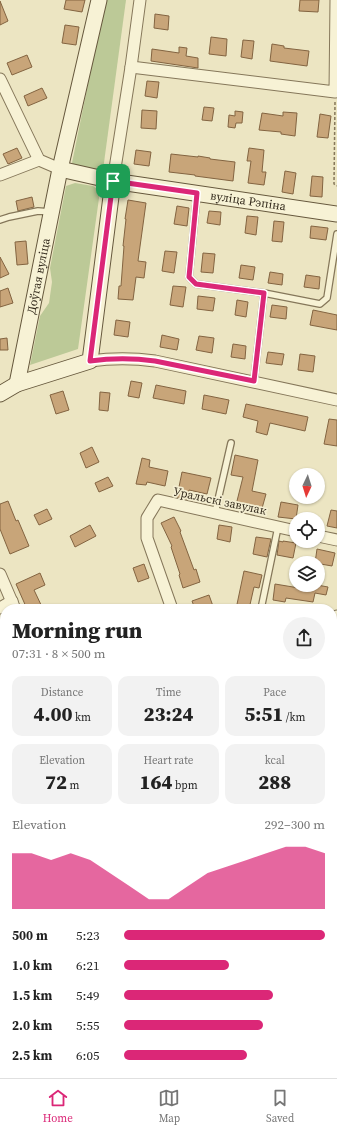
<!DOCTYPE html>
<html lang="en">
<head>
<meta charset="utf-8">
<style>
	body { margin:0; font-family:"Source Serif 4",serif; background:#f2f2f2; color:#222; height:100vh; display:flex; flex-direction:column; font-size:15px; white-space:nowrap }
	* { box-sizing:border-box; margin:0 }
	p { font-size:13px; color:#767676 }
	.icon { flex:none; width:22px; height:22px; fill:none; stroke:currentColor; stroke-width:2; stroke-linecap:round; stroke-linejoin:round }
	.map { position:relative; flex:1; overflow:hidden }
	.panel { position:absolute; left:0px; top:604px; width:337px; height:474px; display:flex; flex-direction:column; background:#fff; border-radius:16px 16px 0 0; box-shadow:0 1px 3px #0004 }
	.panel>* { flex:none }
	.needle { width:26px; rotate:184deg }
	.controls { position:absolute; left:289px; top:468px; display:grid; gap:8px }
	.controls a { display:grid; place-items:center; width:36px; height:36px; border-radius:50%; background:#fff; box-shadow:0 1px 3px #0004; font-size:20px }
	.pin { position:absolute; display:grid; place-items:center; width:34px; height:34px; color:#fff; margin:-17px; border-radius:8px; box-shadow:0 2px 6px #0006 }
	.round { display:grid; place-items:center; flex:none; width:42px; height:42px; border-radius:21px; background:#f2f2f2 }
	.head { display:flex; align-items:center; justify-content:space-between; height:68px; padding:0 12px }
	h1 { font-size:22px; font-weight:800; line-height:30px }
	.metrics { display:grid; grid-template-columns:repeat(3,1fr); gap:6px; height:68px; padding:4px 12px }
	.metrics div { display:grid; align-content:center; border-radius:10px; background:#f2f2f2; text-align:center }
	.metrics b { font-size:20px; font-weight:800 }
	.metrics small { font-size:11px; font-weight:400 }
	.metrics p { font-size:11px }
	.chart { height:112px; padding:8px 12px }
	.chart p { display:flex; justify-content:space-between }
	.chart svg { width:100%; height:72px; margin-top:4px; fill:#db2777; opacity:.7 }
	ul { padding:0 12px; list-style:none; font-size:13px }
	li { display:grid; grid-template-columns:64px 48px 1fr; align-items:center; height:30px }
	li i { height:10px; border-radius:5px; background:#db2777 }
	.tab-bar { display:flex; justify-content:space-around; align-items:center; height:56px; border-top:1px solid #e0e0e0; background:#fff; font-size:11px; color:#767676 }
	.tab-bar a { display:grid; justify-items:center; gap:2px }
	.tab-bar .current { color:#db2777 }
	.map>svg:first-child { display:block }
	.green { fill:#bcc997 }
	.building { fill:#c8a579; stroke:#836441 }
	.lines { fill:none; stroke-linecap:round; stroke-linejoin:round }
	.lane-casing { stroke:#85775a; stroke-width:8 }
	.street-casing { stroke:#85775a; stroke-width:13 }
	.secondary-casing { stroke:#66583d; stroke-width:17 }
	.path { stroke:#85775a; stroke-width:1.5; stroke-dasharray:3 2; stroke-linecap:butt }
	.lane { stroke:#f7f2d5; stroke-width:5.5 }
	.street { stroke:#f7f2d5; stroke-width:11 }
	.secondary { stroke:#f7f2d5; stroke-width:15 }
	.route-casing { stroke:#fff; stroke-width:8 }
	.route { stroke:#db2777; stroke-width:5 }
	.labels { text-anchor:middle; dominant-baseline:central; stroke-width:3.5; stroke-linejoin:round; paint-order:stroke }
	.street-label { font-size:12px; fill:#352c1e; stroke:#f4eed1 }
</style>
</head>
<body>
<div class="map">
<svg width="337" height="1078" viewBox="0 0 337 1078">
	<rect width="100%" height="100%" fill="#ece5c2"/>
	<g class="green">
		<path d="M105,0H126L103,170L98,171L76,167L72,163Z"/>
		<path d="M75,183L93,186L100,191L78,349L30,365L40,316L49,303L52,282L50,268L66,186Z"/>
	</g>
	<g class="building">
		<path d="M66,0H85L82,12L64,9Z"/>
		<path d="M300,0H319L318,12L299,11Z"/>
		<path d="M0,1L8,21L0,25Z"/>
		<path d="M155,14L169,16L168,30L154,28Z"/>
		<path d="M65,25L79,27L76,45L62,43Z"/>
		<path d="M211,37L227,39L226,56L209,54Z"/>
		<path d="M243,40L254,41L252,59L241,57Z"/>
		<path d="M272,44L284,46V48L309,51L307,66L270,61Z"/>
		<path d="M179,47L187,48L186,56L198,58V68L151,61L152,49L179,53Z"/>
		<path d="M27,55L32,67L12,75L7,63Z"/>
		<path d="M147,81L159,82L157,98L145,96Z"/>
		<path d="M42,88L47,98L28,106L24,96Z"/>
		<path d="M204,107L214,108L212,121L202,120Z"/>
		<path d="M142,110L157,111L156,129L141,128Z"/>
		<path d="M235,111L243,112L242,123H236L235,128L228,127L229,115L235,116Z"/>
		<path d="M283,112L297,113L295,136L281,134V132L259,130L262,113L283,116Z"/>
		<path d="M320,114L331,116L328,138L317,137Z"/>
		<path d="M17,148L22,158L8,164L3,154Z"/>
		<path d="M249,148L264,150L262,172H266L264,185L248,183L251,161H247Z"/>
		<path d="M136,150L151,152L149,166L134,164Z"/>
		<path d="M171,154L198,157V156L210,158V159L235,162L233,181L195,176V175L169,172Z"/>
		<path d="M285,171L296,173L293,194L282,192Z"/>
		<path d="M312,176L323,177L322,197L310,196Z"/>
		<path d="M32,197L34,207L18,211L16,201Z"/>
		<path d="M128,200L146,203L138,261L146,262L144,278L136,277L133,300L118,299L119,286H121L124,246H123L126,219H125Z"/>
		<path d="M177,206L189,208L187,226L174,224Z"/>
		<path d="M209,211L221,212L220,225L207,223Z"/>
		<path d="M247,216L258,217L256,235L245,233Z"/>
		<path d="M274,221L284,222L282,242L272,241Z"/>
		<path d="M311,226L328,228L326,240L310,238Z"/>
		<path d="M26,241L28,264L17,265L15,242Z"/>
		<path d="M165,251L177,252L174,273L162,271Z"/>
		<path d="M203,253L215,254L213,273L201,272Z"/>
		<path d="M0,257L9,274L0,278Z"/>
		<path d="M241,265L255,267L253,280L239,278Z"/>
		<path d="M270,272L283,274L282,285L268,283Z"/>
		<path d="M306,275L320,277L319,289L304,287Z"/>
		<path d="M173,286L186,287L183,307L170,305Z"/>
		<path d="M8,288L13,303L0,307V291Z"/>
		<path d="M198,296L215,298L213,311L197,309Z"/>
		<path d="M237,300L248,302L246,317L235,315Z"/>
		<path d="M272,305L287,307L286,319L270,317Z"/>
		<path d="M313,310L337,315V330L310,325Z"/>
		<path d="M116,320L130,322L128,337L114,335Z"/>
		<path d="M162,335L179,339L177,350L160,347Z"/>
		<path d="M199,336L214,338L212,353L196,350Z"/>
		<path d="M7,338L8,350H0V339Z"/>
		<path d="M233,344L246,346L245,359L231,357Z"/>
		<path d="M268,352L284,354L282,365L266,363Z"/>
		<path d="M300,354L315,356L313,372L298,370Z"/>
		<path d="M131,381L142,383L139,398L128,396Z"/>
		<path d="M156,385L186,391L184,404L153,398Z"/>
		<path d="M63,391L69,410L56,414L50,395Z"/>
		<path d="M100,392L110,393L108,411L99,410Z"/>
		<path d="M204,395L229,400L226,414L202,409Z"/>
		<path d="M246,404L308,417L305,431L270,423L267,435L256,432L258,421L243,417Z"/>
		<path d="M329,419L337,420V446L324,444Z"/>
		<path d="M92,447L99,462L86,468L80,453Z"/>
		<path d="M235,455L258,460L252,491L266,494L261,512L236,505L243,477L231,475Z"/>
		<path d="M142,458L150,460L149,467L168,471L165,486L147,482L146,485L136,484Z"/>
		<path d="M182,472L211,478L207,494L189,490L187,499L177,497Z"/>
		<path d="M108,477L113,486L99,492L95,483Z"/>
		<path d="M8,501L16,521L18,520L29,546L10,554L0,529V504Z"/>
		<path d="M281,502L298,505L296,519L278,517Z"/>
		<path d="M47,509L52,519L39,525L34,515Z"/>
		<path d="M331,510L337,511V528L327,526Z"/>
		<path d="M174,517L181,531L180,532L194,570L196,569L200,582L183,588L179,575L180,574L171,547L172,546L161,523Z"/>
		<path d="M90,525L96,536L75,547L70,536Z"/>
		<path d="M219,525L232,527L230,542L217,539Z"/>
		<path d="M256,537L271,539L267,557L253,554Z"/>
		<path d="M279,541L283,542V541L296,543L293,558L277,555Z"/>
		<path d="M317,549L335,553L332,566L315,563Z"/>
		<path d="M144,564L149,578L138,582L133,568Z"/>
		<path d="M244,571L262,575L259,588L254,587L249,609H236Z"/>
		<path d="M40,573L45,585L34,590L43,609H27L16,584Z"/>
		<path d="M275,584L299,588V585H317L328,587L326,595L315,593L313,602L286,598L285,602L273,600Z"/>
		<path d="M209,595L214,609H195L192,601Z"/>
	</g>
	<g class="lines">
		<g class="lane-casing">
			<g id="lane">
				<path d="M197,194L189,277L196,284L264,293L320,304L327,298L337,234"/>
				<path d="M0,220L9,217L38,211L51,212"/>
				<path d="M254,381L264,293"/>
				<path d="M215,513L231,443"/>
				<path d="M261,609L278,527"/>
			</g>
		</g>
		<g class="street-casing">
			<g id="street">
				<path d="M131,67L335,92L336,0"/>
				<path d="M0,79L39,160L60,169"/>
				<path d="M0,175L39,160"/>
				<path d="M113,181L131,67L140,0"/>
				<path d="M90,361C112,358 133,358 155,361L337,400"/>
				<path d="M318,536L337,540"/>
				<path d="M0,574L15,609"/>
				<path d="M0,608L12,601"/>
				<path d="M172,609L147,538V518L158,500L296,531"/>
				<path d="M332,641L337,616"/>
				<path d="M0,825L5,822"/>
				<path d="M332,1003L337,1014"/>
				<path d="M0,1033L5,1043"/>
				<path d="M192,1073L194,1078"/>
			</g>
		</g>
		<g class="secondary-casing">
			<g id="secondary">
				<path id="s1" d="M60,169L113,181L337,214"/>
				<path id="s2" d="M17,384L60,169L99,0"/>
				<path d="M0,394L17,384L90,361L113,181"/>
			</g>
		</g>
		<path class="path" d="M335,102L334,184L337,186"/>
		<use href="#lane" class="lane"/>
		<use href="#street" class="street"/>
		<use href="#secondary" class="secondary"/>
	</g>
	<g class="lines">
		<g class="route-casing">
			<path id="route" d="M113,181L197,193L189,277L196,284L264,293L254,381L155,361C133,358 112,358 90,361Z"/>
		</g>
		<use href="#route" class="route"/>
	</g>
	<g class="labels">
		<g class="street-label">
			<text stroke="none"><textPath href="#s1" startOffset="191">вуліца Рэпіна</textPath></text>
			<text stroke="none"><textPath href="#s2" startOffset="110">Доўгая вуліца</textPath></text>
			<text transform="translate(220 501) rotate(12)">Уральскі завулак</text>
		</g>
	</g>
</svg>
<div class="controls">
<a><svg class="needle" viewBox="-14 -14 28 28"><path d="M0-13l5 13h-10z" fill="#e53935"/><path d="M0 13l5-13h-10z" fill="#767676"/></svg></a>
<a><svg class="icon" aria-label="locate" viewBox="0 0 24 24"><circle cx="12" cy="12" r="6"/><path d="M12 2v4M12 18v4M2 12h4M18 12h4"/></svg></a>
<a><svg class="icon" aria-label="layers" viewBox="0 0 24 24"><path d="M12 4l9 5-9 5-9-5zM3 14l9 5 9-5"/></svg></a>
</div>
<div class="pin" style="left:113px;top:181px;background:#1e9e55"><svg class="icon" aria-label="arrive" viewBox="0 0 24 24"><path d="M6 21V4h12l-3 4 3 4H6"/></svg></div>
<section class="panel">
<div class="head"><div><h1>Morning run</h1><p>07:31 · 8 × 500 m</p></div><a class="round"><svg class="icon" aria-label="share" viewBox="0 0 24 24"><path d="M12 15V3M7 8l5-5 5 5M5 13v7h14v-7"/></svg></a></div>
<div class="metrics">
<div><p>Distance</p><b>4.00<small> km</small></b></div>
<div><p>Time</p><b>23:24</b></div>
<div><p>Pace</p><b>5:51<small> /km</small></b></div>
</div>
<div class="metrics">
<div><p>Elevation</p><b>72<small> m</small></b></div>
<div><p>Heart rate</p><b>164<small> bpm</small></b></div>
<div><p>kcal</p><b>288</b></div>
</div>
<div class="chart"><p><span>Elevation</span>292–300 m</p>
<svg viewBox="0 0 160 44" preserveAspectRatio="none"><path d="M0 44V10L10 10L20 14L30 10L40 14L50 22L60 30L70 38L80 38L90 30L100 22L110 18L120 14L130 10L140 6L150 6L160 10V44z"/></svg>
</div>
<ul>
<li><b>500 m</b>5:23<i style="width:100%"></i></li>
<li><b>1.0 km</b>6:21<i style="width:52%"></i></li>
<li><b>1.5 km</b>5:49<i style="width:74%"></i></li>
<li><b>2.0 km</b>5:55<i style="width:69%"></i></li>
<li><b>2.5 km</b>6:05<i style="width:61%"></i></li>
</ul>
</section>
</div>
<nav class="tab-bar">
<a class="current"><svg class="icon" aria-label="home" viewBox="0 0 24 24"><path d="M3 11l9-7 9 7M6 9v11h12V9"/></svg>Home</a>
<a><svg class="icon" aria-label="map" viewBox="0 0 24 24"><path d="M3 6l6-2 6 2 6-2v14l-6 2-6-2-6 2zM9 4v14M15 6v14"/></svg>Map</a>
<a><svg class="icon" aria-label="saved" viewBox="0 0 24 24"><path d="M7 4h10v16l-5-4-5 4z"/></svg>Saved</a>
</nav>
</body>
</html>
